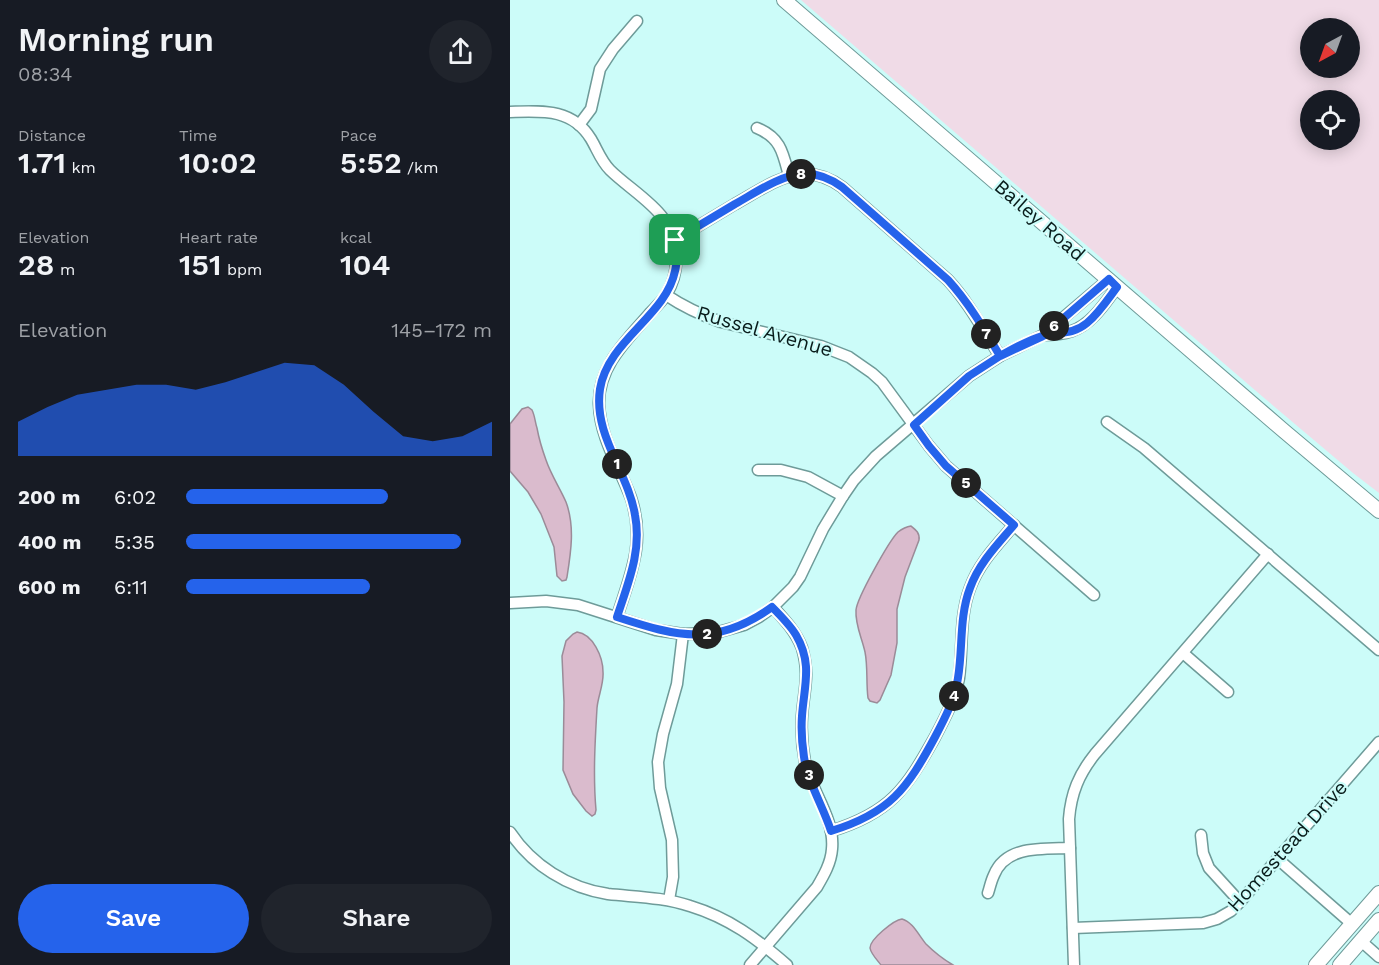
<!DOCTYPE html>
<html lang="en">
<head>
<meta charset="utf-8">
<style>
	body { margin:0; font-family:"Work Sans",sans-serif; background:#20242c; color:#f1f3f6; height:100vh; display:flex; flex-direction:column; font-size:22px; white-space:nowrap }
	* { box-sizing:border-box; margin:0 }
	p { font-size:20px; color:#9ea1a6 }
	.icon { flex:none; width:33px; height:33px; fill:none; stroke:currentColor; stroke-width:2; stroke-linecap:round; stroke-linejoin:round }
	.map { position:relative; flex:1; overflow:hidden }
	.panel { display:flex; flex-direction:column; background:#171b24; width:510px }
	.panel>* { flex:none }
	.needle { width:39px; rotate:221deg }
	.tools { position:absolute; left:790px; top:18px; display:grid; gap:12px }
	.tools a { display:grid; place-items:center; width:60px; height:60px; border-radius:50%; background:#171b24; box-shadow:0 3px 15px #0003; font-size:30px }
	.pin { position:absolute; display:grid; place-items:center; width:51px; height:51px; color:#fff; margin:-26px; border-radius:12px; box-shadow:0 3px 9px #0006 }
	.km { position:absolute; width:30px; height:30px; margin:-15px; border-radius:50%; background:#222; color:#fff; font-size:16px; line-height:30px; text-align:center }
	.round { display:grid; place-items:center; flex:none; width:63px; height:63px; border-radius:32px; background:#20242c }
	.summary { display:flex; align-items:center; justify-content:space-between; height:102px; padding:0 18px }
	h1 { font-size:33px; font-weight:600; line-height:45px }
	.figures { display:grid; grid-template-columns:repeat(3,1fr); gap:9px; height:102px; padding:6px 18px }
	.figures div { display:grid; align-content:center }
	.figures b { font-size:30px; font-weight:600 }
	.figures small { font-size:16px; font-weight:400 }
	.figures p { font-size:16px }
	.chart { height:168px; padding:12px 18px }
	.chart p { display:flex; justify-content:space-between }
	.chart svg { width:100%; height:108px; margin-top:6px; fill:#2563eb; opacity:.7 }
	.button { display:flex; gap:12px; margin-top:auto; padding:12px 18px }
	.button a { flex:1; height:69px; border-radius:36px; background:#2563eb; color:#fff; font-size:24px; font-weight:600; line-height:69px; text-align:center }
	.button a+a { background:#20242c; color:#f1f3f6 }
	ul { padding:0 18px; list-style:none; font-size:20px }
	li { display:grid; grid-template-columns:96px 72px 1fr; align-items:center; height:45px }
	li i { height:15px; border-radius:8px; background:#2563eb }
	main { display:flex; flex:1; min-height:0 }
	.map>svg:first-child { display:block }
	.green { fill:#f0dbe7; fill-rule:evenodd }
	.water { fill:#dabbcd; stroke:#9b8b98; stroke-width:1.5 }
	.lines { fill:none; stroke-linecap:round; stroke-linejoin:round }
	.minor-casing { stroke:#6e9b99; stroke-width:13 }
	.secondary-casing { stroke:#6e9b99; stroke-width:16 }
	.minor { stroke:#fff; stroke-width:10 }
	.secondary { stroke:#fff; stroke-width:14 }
	.route-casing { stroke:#fff; stroke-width:12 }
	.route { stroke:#2563eb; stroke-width:8 }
	.labels { text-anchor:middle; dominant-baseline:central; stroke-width:4.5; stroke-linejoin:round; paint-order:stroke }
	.street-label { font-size:20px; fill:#091c1b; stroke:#ccfcf9 }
</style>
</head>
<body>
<main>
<section class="panel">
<div class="summary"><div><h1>Morning run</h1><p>08:34</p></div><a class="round"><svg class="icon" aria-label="share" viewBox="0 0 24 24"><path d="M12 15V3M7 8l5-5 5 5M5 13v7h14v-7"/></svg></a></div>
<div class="figures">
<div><p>Distance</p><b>1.71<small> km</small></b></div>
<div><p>Time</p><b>10:02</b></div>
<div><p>Pace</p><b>5:52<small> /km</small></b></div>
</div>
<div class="figures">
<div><p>Elevation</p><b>28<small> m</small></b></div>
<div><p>Heart rate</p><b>151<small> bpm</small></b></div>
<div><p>kcal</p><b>104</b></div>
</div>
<div class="chart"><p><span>Elevation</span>145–172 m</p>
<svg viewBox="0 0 160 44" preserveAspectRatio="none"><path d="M0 44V30L10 24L20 19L30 17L40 15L50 15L60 17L70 14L80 10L90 6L100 7L110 15L120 26L130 36L140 38L150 36L160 30V44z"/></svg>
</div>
<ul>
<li><b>200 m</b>6:02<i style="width:66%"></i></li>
<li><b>400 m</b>5:35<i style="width:90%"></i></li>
<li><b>600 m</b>6:11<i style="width:60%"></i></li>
</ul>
<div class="button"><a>Save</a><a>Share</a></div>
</section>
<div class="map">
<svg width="869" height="965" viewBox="0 0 869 965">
	<rect width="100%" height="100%" fill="#ccfcf9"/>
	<path class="green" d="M291,0H869V493L843,473L753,397ZM801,28H840V68H801ZM801,100H840V140H801Z"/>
	<g class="water">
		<path d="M18,407L22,410C25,416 25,422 27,428C29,439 32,449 36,460C41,475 50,488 56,502C65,526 61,552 57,577L56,580L52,581L47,576L44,547L31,514L18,492L0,471V424L12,409Z"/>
		<path d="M401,526C406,530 410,533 409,540L395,577L387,609V643L381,675L370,700L367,703L360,701L358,698C356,683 358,667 355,652C352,638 345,625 346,610C347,598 379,541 388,532C392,529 395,527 401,526Z"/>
		<path d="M67,632C83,634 93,657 93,672C94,684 88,696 87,708C85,742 83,776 86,810L85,814L82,816L76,811L63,794L53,770L54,702L52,656L56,641L63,634Z"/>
		<path d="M392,919C403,922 409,936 416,944C424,952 433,959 443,965H371C368,961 361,954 360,948C360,939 384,920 392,919Z"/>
	</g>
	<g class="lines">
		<g class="minor-casing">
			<g id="minor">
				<path d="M0,112C32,111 62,108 81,139C87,149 91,161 100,170C115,185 141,201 153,218C169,241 171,271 156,295C152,301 146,307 141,312C118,339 88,366 89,404C90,438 110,468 121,498C136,543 120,575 107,617"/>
				<path d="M69,125L81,109L90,69L103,49L127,21"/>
				<path d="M247,128C271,138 273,153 279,176"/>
				<path d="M165,240C185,228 205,216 225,204C245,193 270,175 293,174C308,173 320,178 332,187L438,280C459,303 473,330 490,356"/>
				<path d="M156,295C174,307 191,315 211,322L311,346L339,357L362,373L372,382L419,446L436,466L584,595"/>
				<path d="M533,335C543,335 553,334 562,331C582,324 595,303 607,287"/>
				<path d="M597,422L634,448L869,650"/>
				<path d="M248,470H271L298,477L333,496"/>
				<path d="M0,603L36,601L68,605L146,630L173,634L205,633L234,625L249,617L263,607L283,587L290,577L313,529L333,496L344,480L366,456L459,376L490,356L533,335L599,279"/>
				<path d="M673,653L718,692"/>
				<path d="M321,831C380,813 396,789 425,737C435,718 445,699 449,678C453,648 449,617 460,588C469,563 487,545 504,525"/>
				<path d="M0,832C22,865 58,888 98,894C125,897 153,897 180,906C219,918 246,938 277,965"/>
				<path d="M691,835L693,853L699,868L730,902"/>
				<path d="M769,860L842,924"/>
				<path d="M478,893C480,887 481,881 484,875C496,845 533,849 560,848"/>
				<path d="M159,900L163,877L162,840L150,788L148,762L153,734L167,684L173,634"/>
				<path d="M563,928L693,923L707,919L721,911L730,902L869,742"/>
				<path d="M851,941L869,957"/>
				<path d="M240,965L307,887C314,875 321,863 322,849C325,818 301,791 295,762C292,747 291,731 292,716C294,689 300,675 292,648C286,632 274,619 263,607"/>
				<path d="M564,965L559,819C561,793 569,774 585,754L758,554"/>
			</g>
		</g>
		<g class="secondary-casing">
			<g id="secondary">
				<path d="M274,0L774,431L869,511"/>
				<path d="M806,965L869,893"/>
				<path d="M830,965L869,920"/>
			</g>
		</g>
		<use href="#minor" class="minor"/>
		<use href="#secondary" class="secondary"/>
	</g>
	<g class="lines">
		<g class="route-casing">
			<path id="route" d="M165,240C166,250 168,261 165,271C156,316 98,340 90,389C83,435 118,472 125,515C132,551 118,583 107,617C168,637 206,647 262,607C271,616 280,625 286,635C303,664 294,686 292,716C291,730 292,744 294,757C298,783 313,806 321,831C380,813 397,789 425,737C435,718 445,699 448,678C453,648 449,617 460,588C469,563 487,545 504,525L436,466L419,446L404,425L459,376L490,356L533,336L599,279L607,287C598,299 589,313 577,323C561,336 549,331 532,336C518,340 503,349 490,356C474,329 459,303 438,280L332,187C320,178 308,173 293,174C270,175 245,193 225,204C205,216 185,228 165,240"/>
		</g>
		<use href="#route" class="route"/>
	</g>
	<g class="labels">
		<g class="street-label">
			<text transform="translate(530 220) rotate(41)">Bailey Road</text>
			<text transform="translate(255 331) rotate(16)">Russel Avenue</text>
			<text transform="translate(777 846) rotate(-48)">Homestead Drive</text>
		</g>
	</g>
</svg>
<div class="tools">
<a><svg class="needle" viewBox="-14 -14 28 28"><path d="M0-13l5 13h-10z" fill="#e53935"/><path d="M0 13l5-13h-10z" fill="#9ea1a6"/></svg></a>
<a><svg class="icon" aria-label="locate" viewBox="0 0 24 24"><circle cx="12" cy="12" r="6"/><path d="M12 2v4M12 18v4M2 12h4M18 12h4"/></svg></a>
</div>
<div class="pin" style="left:165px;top:240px;background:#1e9e55"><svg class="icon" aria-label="arrive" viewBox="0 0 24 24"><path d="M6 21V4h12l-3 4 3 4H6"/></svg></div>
<b class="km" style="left:107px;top:464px">1</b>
<b class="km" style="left:197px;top:634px">2</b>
<b class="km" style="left:299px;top:775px">3</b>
<b class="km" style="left:444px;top:696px">4</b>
<b class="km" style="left:456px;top:483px">5</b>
<b class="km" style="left:544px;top:326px">6</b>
<b class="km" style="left:476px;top:334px">7</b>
<b class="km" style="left:291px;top:174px">8</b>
</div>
</main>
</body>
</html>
